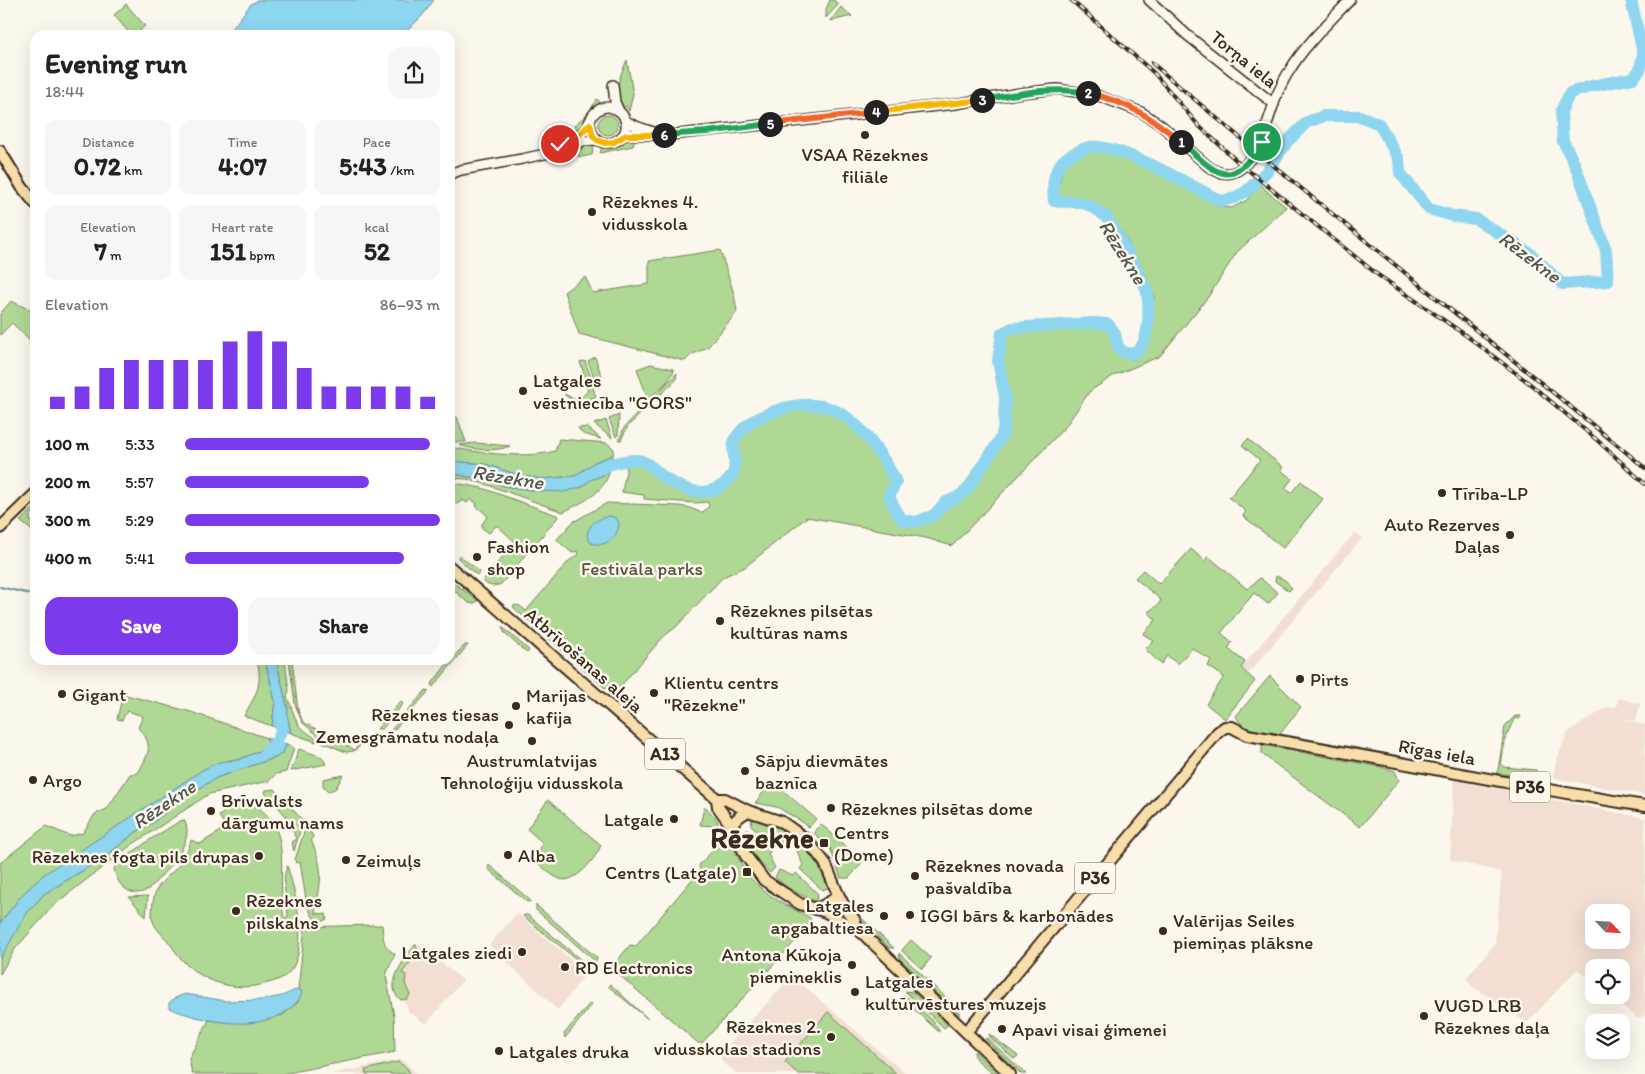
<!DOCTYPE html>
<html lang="en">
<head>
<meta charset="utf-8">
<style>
	body { margin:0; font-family:Itim,sans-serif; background:#f6f6f6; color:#222; height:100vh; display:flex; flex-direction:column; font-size:19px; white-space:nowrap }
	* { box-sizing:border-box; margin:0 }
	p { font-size:16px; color:#767676 }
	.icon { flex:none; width:28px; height:28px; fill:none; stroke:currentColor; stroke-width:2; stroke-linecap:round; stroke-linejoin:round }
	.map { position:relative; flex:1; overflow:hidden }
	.details { position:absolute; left:30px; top:30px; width:425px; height:635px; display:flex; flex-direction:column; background:#fff; border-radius:15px; box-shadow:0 5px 20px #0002 }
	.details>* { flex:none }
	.needle { width:32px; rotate:115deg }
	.tools { position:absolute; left:1585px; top:904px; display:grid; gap:10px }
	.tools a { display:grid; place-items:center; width:45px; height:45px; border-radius:10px; background:#fff; box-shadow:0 5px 20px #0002; font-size:25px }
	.pin { position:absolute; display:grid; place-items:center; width:42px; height:42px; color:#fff; margin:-21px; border:2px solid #fff; border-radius:50%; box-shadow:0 1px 5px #0007 }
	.km { position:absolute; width:25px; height:25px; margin:-12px; border-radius:50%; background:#222; color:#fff; font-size:14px; line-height:25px; text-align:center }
	.round { display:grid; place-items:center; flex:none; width:52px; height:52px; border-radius:15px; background:#f6f6f6 }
	.overview { display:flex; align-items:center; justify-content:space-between; height:85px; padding:0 15px }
	h1 { font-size:28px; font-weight:700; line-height:38px }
	.metrics { display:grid; grid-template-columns:repeat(3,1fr); gap:8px; height:85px; padding:5px 15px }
	.metrics div { display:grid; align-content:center; border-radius:12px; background:#f6f6f6; text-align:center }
	.metrics b { font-size:25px; font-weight:700 }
	.metrics small { font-size:14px; font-weight:400 }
	.metrics p { font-size:14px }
	.chart { height:140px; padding:10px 15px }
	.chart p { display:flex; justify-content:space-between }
	.chart svg { width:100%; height:90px; margin-top:5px; stroke:#7c3aed; stroke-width:6 }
	.button { display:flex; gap:10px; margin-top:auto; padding:10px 15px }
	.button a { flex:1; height:58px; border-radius:15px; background:#7c3aed; color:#fff; font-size:20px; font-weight:700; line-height:58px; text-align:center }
	.button a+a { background:#f6f6f6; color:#222 }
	ul { padding:0 15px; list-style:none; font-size:16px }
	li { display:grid; grid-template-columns:80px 60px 1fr; align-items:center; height:38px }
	li i { height:12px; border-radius:6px; background:#7c3aed }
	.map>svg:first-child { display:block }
	.built { fill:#f2ded3; fill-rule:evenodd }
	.green { fill:#afd895; stroke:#75815a }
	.water { fill:#8ed5ef; stroke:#6d919b }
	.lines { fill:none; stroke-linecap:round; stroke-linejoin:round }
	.stream { stroke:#6d919b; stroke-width:2 }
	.river { stroke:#8ed5ef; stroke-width:12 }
	.secondary-casing { stroke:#3b2a1e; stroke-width:12 }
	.primary-casing { stroke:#3b2a1e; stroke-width:14 }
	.secondary { stroke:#fbf7ec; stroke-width:9 }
	.primary { stroke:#f8deab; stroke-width:10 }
	.rail-casing { stroke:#3b2a1e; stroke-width:4 }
	.rail { stroke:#fbf7ec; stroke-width:2; stroke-dasharray:5.5; stroke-linecap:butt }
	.split-1-casing { stroke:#fff; stroke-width:10 }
	.split-2-casing { stroke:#fff; stroke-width:10 }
	.split-3-casing { stroke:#fff; stroke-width:10 }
	.split-4-casing { stroke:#fff; stroke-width:10 }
	.split-5-casing { stroke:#fff; stroke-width:10 }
	.split-6-casing { stroke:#fff; stroke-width:10 }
	.split-7-casing { stroke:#fff; stroke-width:10 }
	.split-1 { stroke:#22a559; stroke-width:6 }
	.split-2 { stroke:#f0652b; stroke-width:6 }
	.split-3 { stroke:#22a559; stroke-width:6 }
	.split-4 { stroke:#f5b400; stroke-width:6 }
	.split-5 { stroke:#f0652b; stroke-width:6 }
	.split-6 { stroke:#22a559; stroke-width:6 }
	.split-7 { stroke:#f5b400; stroke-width:6 }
	.poi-dot { fill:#3b2a1e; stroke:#fbf7ec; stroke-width:2 }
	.labels { text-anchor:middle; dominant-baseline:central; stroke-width:5; stroke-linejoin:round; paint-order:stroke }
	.shield { fill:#fbf7ec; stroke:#75685c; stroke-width:1 }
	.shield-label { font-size:18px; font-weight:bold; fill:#3b2a1e }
	.street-label { font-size:19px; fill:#3b2a1e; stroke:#fbf7ec }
	.poi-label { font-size:19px; fill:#3b2a1e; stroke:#fbf7ec; text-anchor:start }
	.park-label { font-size:19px; fill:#58563c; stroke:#fbf7ec }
	.water-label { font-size:20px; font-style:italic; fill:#505552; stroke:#fbf7ec }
	.town-label { font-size:29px; font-weight:bold; fill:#3b2a1e; stroke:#fbf7ec }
</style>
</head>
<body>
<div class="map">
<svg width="1645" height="1074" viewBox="0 0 1645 1074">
	<rect width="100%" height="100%" fill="#fbf7ec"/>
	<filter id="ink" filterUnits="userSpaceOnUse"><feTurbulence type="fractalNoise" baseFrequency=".02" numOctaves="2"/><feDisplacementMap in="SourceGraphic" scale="10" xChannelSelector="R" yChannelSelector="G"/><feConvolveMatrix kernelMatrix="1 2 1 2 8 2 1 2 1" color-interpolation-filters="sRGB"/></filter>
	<g filter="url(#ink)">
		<g class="built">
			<path d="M1355,532L1362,538L1248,674L1241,668Z"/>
			<path d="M1619,698L1640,704L1636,721L1623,720L1645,725V795L1553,778L1556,761L1568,732L1607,707H1616Z"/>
			<path d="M1454,780L1645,818V1015L1638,1019L1609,995H1621V968H1594V982L1577,969L1527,1023L1472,986L1466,978L1495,944L1502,872L1450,860ZM1594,912H1621V940H1594Z"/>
			<path d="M517,913L586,973L558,1010L489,945Z"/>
			<path d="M419,945L463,980L426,1024L409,1012L400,991L399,975L408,957Z"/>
			<path d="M792,976L906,1074H738L721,1061V1053Z"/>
			<path d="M398,1060H402L417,1074H331Z"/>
		</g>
		<g class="green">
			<path d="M830,0H834L838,5L826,18V9Z"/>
			<path d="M126,4L145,26L135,35H131L114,15Z"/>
			<path d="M841,7L852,16L831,21L832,19Z"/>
			<path d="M627,60L633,94L629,111L626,106L622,109L616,94L621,74Z"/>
			<path d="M597,99L600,102L591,111L585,126L577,131L574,126L589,112Z"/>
			<circle cx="608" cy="125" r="10"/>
			<path d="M635,137L633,146L600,153L602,147Z"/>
			<path d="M594,143L592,155L581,157L576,155L573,149Z"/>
			<path d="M1102,148L1126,153L1219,206L1232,208L1247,200L1260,184L1268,192L1286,207L1237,252L1208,297L1160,356L1113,376L1090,391L1065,427L952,546L926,538L807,517L745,567L723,577L676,627L663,637L613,695L513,607L514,605L520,606L526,611L569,561L579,554L577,551L572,553L558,541L557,539L573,522L607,503L679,506L690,508L702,513L709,506L708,502L694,503L644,499V495L622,492L628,460H641L651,465L678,485L704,491L716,488L730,478L734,471L732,449L740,432L766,414L811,406L845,416L873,445L896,482L890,496L902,520L912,522L934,515L946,502L956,498L967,490L1001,438L1004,426L1005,397L998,361L1002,333L1012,328L1094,323L1108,324L1114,350L1134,359L1148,346L1154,297L1127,240L1109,212L1075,197V201H1054L1066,158Z"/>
			<path d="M720,250L734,294L737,312L708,347L691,355L685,361L579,334L564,292L585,277L593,293L649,284V261Z"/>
			<path d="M11,301L35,312V345L12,323L0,335V314Z"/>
			<path d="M595,357L602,377L595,380L588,361Z"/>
			<path d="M585,361L592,380L587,383L580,362Z"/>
			<path d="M651,364L673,369L674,371L666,383L648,399L637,369Z"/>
			<path d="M677,373L676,380L628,426L621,440H619L624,428L629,422Z"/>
			<path d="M592,385L596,397L573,402L564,394L575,399H579L587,392L588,386Z"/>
			<path d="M608,396L612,406L617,405L618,406L616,409L607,413L602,399Z"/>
			<path d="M619,415L618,435L616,437L609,419Z"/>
			<path d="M455,417H457L466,442H450V419Z"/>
			<path d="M606,420L612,438L594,424Z"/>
			<path d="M587,427L601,439L583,434L578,428Z"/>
			<path d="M559,439L607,443L614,449L613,455L595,462L575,476L542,479L521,476L485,464L450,461V447C478,453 527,459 555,451Z"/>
			<path d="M1248,439L1283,467L1281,470L1292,479L1285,488L1291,493L1301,481L1323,499L1283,548L1243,516L1246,511L1229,498L1260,460L1242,445Z"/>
			<path d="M475,443L510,446C497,452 472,450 459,445Z"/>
			<path d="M450,473L490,481L504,486L539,491L582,487L590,480L609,473C603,494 581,503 563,512L491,486L467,479L450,478Z"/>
			<path d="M450,482L482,488L559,516L501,584C494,587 487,587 483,580L515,542L498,526H496L489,533L482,528V524L488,516L476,506L477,504L471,499L467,503L463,500L457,504L450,501Z"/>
			<path d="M35,507V513L30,514V521H35V533L20,521Z"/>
			<path d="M1191,549L1205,561L1208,556L1247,589L1260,578L1278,593L1268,604L1254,593L1221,633L1232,642L1228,649L1245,662L1241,668L1255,681L1225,719L1206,704L1224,677L1208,666L1211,660L1192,648L1178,664L1167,656L1161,664L1145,649L1154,641L1143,634L1156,620L1148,612L1159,604L1161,600L1135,578L1143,570L1159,584Z"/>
			<path d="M459,555L479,571L478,575L474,573L458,558Z"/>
			<path d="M1276,576L1285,580L1292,588L1289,591L1275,581Z"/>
			<path d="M450,580L478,601L473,604L469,603L450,587Z"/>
			<path d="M502,627L529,650L527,653L505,634Z"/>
			<path d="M465,645H468L433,687L431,685L450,660Z"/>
			<path d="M257,660H265L275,701L272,726L244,716C256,693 263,687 257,660Z"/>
			<path d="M276,660L285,661L289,691L287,696L296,720L300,727L315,738L316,742L291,733L287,715L288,709Z"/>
			<path d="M289,660H292L298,710L303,722L353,749L355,750L359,744L360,746L354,751L346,752L322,742L317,735L302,722L295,704Z"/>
			<path d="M1270,676L1301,707L1280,734C1262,729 1244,733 1236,716Z"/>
			<path d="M426,690L429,691L385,740V737Z"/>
			<path d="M126,695L188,711L267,738L268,745L264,749L238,760H230L204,769L44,875L22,895L0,923V863L46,826L70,836L83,833L95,814L107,809L130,774L138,773C148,755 155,745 138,728L143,716L127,711L122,720L117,719L122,698Z"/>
			<path d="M401,701L403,704L382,729H377Z"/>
			<path d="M1515,716H1521L1519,719L1515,718L1506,736L1501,765L1504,767L1536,770L1538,773L1535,779L1496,773L1498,770L1505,726Z"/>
			<path d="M287,744L294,748L286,772L276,774L269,781L209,794L130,846L55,904L15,949L0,974V959L16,929L27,913L44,894L105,857L136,832L154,822L181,800L216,778L277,757L283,752Z"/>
			<path d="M1262,745L1381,767L1395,771L1399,780L1360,827L1262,754Z"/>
			<path d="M299,749L322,757L326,764L291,771Z"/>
			<path d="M343,775L336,788L328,792L323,787V779Z"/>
			<path d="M772,781L816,819L809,827L799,820L777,807L755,803Z"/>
			<path d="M275,789L303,821L294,851L292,842L296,840L291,823L286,824L284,821L287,817L265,793L266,790Z"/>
			<path d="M225,797L232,808L250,803C297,826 275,876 284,917L286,918L288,916C287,900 281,882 287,866C296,892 307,943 293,967C287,977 279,980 268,983C239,992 210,985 187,965C179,958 174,949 168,941C162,934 152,926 152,916C152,908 153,896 157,889C162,880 173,872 180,864C185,857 189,849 191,840L200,844L219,832L224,824L219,816L227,810L220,799Z"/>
			<path d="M548,800L601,845C597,857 575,885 560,879C551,876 542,866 534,860L543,843L527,829Z"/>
			<path d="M706,807L717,820L718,823L715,826L700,825L704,808Z"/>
			<path d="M752,819C769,820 785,829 798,840L792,847L777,843L774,846L751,825Z"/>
			<path d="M184,820C197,842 165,871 152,886C136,902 117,888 114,869L117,864L148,841L180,821Z"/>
			<path d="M821,824L861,860V864L849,878H841L830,848L815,834V830Z"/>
			<path d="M306,826L313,836L311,840C325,871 321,880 315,913L326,914L327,919L317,924L307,906L300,862L296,863L295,860Z"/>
			<path d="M748,830L771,850L768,854L775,868L770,873C759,862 745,847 743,831Z"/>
			<path d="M725,838C734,843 741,868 750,878C767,896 787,906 809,917L811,919L808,927L702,1043H698L617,973L616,967L619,963L617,961L630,945L636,946L700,870L699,865Z"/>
			<path d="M802,845C814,858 823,871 828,888L822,890L800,869L803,865L797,851Z"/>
			<path d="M489,865L531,901L527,902L488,869Z"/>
			<path d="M779,870L793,876L796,873L818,894L816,901C801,896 786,888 775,877Z"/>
			<path d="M148,896L146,917L129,897Z"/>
			<path d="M536,905L597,958L596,962L536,910Z"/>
			<path d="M854,911L894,948H889L863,922Z"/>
			<path d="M525,915H528L588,966L582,964L523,916Z"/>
			<path d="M371,925H382C384,940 382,946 395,954L386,975L394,1016L395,1052L282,1074H192L189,1058L209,1020L245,1023L283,1015L298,1002L301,991L298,989L305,927Z"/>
			<path d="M911,940L931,958L922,969L902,951V950Z"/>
			<path d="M416,944L418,952L402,973L406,975L405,984L410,995L407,999L401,1000C382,987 406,956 416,944Z"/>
			<path d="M899,953L959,1010V1015L900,959Z"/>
			<path d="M610,984L648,1019L608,986Z"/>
			<path d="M905,991L913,992L948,1025L944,1028Z"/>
			<path d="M906,996L932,1020L939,1030V1032L905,1001Z"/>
			<path d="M590,1003L592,1005L565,1038L564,1034Z"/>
			<path d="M828,1012L897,1074H798L785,1062Z"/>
			<path d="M989,1034L1018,1056L1014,1059L990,1037Z"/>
			<path d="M987,1038L1026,1074H1021L985,1039Z"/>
			<path d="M974,1051L998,1074H993L975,1058Z"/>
			<path d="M398,1062L407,1068L410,1074H366L365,1070Z"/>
		</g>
		<g class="water">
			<path d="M258,0H434L422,16L403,35H227L251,4Z"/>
			<path d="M613,455L609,473L590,480L582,487L564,492L539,491L504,486L490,481L450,473V461L485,464L521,476L542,479L575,476L595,462Z"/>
			<path d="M610,516L616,518L619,523C618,538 606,548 591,543L587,536C588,524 598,518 610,516Z"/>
			<path d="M265,660H276L288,710L287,715L291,733L272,726L275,701Z"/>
			<path d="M267,738L287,744L283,752L277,757L216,778L181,800L154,822L136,832L105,857L44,894L27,913L0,959V923L22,895L43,875L204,769L219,762L238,760L264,749L268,745Z"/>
			<path d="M298,989L302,991C301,998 297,1002 292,1007C263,1034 202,1022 169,1008V1003L175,998L185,994L226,1001L261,1000L282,996Z"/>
		</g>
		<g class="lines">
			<path class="stream" d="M0,587L35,595"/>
			<g class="river">
				<path d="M595,471C605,465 630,457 642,461C650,464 654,469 660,474C672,484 693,495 709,491C718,489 732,481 734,470C737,454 727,446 741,431C752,419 766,414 781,409C826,396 852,414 877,450C884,460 891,470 896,482L889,496L892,503L902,520L916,522L934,515L946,502L956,498L967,490L1001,438L1004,426L1005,397L998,361L1002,333L1012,328L1094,323L1108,324C1110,327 1113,330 1115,334C1117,340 1116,347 1122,351C1151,367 1151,303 1146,289C1140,271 1128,255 1119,238C1115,232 1112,224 1107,218C1102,213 1094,208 1088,205C1076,200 1066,203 1054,201C1052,185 1053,166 1069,156C1075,153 1083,148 1090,147C1118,142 1193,187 1221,201L1234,198L1247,191L1267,171L1287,142L1307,122L1324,116H1360L1379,124L1399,159L1400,173L1429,209L1453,216L1476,219L1531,254L1562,284L1608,281L1606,250L1575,165L1563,141L1561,111L1570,93L1592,86L1633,78L1640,70L1643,53L1631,0"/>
				<path d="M265,753C279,743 284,731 281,714"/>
			</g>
			<g class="secondary-casing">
				<g id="secondary">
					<path d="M1149,0L1187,35L1274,104"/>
					<path d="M613,85L615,102L619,111"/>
					<path d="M625,120C632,126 660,135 670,135L955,104L1021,93L1057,89L1096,95L1141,112L1162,126L1209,167C1250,195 1267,123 1276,97C1280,88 1284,78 1290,70C1304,46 1331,20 1350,0"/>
					<path d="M622,136C634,132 647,137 660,134"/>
					<path d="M549,153C560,145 575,140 585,130C590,124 590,115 597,111C601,108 607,106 612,108C617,109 622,113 624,117C636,142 593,157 590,124"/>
					<path d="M450,174L461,170L522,159L549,153L562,152L583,141L597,140"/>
				</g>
			</g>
			<g class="primary-casing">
				<g id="primary">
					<path d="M0,151L22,187L35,203"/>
					<path d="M0,528L35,494"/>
					<path d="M450,567L717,799L718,807L731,825L746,856L764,880L800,904L826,912L849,926L857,928L1010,1074"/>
					<path d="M717,799H725L748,811L782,822L807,840L825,863L838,894L846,910L854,919L857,928"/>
					<path d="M731,825L740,816L748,811"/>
					<path d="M817,909L830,902L838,894"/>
					<path d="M966,1032L1218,732L1225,727H1232L1247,735C1380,758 1512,785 1645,806"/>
				</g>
			</g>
			<use href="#secondary" class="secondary"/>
			<use href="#primary" class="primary"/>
			<g class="rail-casing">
				<g id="rail">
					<path d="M1071,0L1154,73L1198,125L1238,162L1378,275L1464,334L1529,383L1598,441L1645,484"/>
					<path d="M1152,63C1313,202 1481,332 1645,468"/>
				</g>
			</g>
			<use href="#rail" class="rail"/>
		</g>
	</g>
	<g class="lines" filter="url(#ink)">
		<g class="split-1-casing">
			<path id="split-1" d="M1181,142C1217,174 1230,193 1262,142"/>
		</g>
		<g class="split-2-casing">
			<path id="split-2" d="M1088,93C1126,102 1151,116 1181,142"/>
		</g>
		<g class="split-3-casing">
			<path id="split-3" d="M982,100C1017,94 1052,86 1088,93"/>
		</g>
		<g class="split-4-casing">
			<path id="split-4" d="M876,112L982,100"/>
		</g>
		<g class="split-5-casing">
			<path id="split-5" d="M770,124L876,112"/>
		</g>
		<g class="split-6-casing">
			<path id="split-6" d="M664,135L707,132L770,124"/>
		</g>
		<g class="split-7-casing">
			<path id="split-7" d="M560,144L579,135L590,124L593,136L597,140L605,143L614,142L626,135H664"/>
		</g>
		<use href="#split-1" class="split-1"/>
		<use href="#split-2" class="split-2"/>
		<use href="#split-3" class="split-3"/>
		<use href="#split-4" class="split-4"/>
		<use href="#split-5" class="split-5"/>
		<use href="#split-6" class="split-6"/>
		<use href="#split-7" class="split-7"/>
	</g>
	<g class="poi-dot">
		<circle cx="865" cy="135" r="5"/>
		<circle cx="592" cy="212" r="5"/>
		<circle cx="523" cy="391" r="5"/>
		<circle cx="1442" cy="493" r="5"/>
		<circle cx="1510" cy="535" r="5"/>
		<circle cx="477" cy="557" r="5"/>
		<circle cx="720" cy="621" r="5"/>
		<circle cx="1300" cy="679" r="5"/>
		<circle cx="654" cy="693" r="5"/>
		<circle cx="62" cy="694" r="5"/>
		<circle cx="516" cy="706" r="5"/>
		<circle cx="509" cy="725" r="5"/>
		<circle cx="532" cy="741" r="5"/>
		<circle cx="745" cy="771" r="5"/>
		<circle cx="33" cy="780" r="5"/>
		<circle cx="831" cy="808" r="5"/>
		<circle cx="211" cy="811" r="5"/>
		<circle cx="674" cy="819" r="5"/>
		<rect x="819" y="838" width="10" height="10" rx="2.5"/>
		<circle cx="508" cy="855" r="5"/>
		<circle cx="259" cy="856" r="5"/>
		<circle cx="346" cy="860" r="5"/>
		<rect x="742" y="867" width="10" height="10" rx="2.5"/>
		<circle cx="915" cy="876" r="5"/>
		<circle cx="236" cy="911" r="5"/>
		<circle cx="910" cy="915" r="5"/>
		<circle cx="884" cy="916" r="5"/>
		<circle cx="1163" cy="931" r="5"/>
		<circle cx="522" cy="952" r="5"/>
		<circle cx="852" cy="965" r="5"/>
		<circle cx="565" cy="967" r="5"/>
		<circle cx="855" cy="992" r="5"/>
		<circle cx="1424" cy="1016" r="5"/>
		<circle cx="1002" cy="1029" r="5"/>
		<circle cx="831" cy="1037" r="5"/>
		<circle cx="499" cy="1051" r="5"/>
	</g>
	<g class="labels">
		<g class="shield">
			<rect x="645" y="738.5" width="40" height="31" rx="4"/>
			<rect x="1510" y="771.5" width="40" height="31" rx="4"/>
			<rect x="1075" y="862.5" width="40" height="31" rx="4"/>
		</g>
		<g class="shield-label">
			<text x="665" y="754">A13</text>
			<text x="1530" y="787">P36</text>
			<text x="1095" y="878">P36</text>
		</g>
		<g class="street-label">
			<text transform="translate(1244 59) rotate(39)">Torņa iela</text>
			<text transform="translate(584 660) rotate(41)">Atbrīvošanas aleja</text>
			<text transform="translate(1437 752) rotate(10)">Rīgas iela</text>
		</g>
		<g class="poi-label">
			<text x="865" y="154" text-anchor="middle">VSAA Rēzeknes<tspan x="865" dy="22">filiāle</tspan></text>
			<text x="602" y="201">Rēzeknes 4.<tspan x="602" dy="22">vidusskola</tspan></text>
			<text x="533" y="380">Latgales<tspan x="533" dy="22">vēstniecība "GORS"</tspan></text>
			<text x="1452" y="493">Tīrība-LP</text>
			<text x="1500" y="524" text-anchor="end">Auto Rezerves<tspan x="1500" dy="22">Daļas</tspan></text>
			<text x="487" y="546">Fashion<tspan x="487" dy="22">shop</tspan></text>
			<text x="730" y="610">Rēzeknes pilsētas<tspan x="730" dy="22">kultūras nams</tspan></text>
			<text x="1310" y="679">Pirts</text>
			<text x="664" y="682">Klientu centrs<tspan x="664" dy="22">"Rēzekne"</tspan></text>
			<text x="72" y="694">Gigant</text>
			<text x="526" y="695">Marijas<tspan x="526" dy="22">kafija</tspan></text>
			<text x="499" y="714" text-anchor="end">Rēzeknes tiesas<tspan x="499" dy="22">Zemesgrāmatu nodaļa</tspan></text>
			<text x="532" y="760" text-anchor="middle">Austrumlatvijas<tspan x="532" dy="22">Tehnoloģiju vidusskola</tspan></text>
			<text x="755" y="760">Sāpju dievmātes<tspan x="755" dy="22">baznīca</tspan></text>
			<text x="43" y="780">Argo</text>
			<text x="221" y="800">Brīvvalsts<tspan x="221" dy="22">dārgumu nams</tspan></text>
			<text x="841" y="808">Rēzeknes pilsētas dome</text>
			<text x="664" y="819" text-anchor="end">Latgale</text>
			<text x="834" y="832">Centrs<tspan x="834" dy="22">(Dome)</tspan></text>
			<text x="518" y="855">Alba</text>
			<text x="249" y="856" text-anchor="end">Rēzeknes fogta pils drupas</text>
			<text x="356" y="860">Zeimuļs</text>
			<text x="925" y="865">Rēzeknes novada<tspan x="925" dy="22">pašvaldība</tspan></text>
			<text x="737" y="872" text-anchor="end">Centrs (Latgale)</text>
			<text x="246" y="900">Rēzeknes<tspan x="246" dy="22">pilskalns</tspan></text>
			<text x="874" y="905" text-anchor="end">Latgales<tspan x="874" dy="22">apgabaltiesa</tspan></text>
			<text x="920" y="915">IGGI bārs &amp; karbonādes</text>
			<text x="1173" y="920">Valērijas Seiles<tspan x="1173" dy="22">piemiņas plāksne</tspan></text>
			<text x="512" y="952" text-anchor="end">Latgales ziedi</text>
			<text x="842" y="954" text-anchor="end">Antona Kūkoja<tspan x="842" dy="22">piemineklis</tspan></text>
			<text x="575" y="967">RD Electronics</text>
			<text x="865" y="981">Latgales<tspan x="865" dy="22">kultūrvēstures muzejs</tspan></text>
			<text x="1434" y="1005">VUGD LRB<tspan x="1434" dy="22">Rēzeknes daļa</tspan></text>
			<text x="821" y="1026" text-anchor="end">Rēzeknes 2.<tspan x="821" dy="22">vidusskolas stadions</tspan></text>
			<text x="1012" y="1029">Apavi visai ģimenei</text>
			<text x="509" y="1051">Latgales druka</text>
		</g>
		<g class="park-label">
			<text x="642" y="568">Festivāla parks</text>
		</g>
		<g class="water-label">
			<text transform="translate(1123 252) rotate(58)">Rēzekne</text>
			<text transform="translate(1530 257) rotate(37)">Rēzekne</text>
			<text transform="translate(508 477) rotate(9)">Rēzekne</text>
			<text transform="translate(164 804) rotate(-34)">Rēzekne</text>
		</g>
		<g class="town-label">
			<text x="762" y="837">Rēzekne</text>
		</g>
	</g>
</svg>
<div class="tools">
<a><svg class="needle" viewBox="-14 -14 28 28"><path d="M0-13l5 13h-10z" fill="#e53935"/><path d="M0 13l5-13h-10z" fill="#767676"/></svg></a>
<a><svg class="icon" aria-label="locate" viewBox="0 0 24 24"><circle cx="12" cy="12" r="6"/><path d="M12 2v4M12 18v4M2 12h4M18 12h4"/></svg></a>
<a><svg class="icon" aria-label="layers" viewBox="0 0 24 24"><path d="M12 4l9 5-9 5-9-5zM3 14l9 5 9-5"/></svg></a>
</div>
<div class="pin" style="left:1262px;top:142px;background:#1e9e55"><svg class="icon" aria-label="arrive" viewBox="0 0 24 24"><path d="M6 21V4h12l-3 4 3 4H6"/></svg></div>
<div class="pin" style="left:560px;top:144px;background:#d93025"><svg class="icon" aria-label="check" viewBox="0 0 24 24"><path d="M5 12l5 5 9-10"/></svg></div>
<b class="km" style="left:1181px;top:142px">1</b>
<b class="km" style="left:1088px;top:93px">2</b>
<b class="km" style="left:982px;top:100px">3</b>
<b class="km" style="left:876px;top:112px">4</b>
<b class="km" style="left:770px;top:124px">5</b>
<b class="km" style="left:664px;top:135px">6</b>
<section class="details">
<div class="overview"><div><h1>Evening run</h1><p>18:44</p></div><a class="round"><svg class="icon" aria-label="share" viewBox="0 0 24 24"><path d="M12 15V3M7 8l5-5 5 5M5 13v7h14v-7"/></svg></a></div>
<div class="metrics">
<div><p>Distance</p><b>0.72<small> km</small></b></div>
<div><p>Time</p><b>4:07</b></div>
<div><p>Pace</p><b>5:43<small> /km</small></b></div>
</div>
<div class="metrics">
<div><p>Elevation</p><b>7<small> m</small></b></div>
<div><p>Heart rate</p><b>151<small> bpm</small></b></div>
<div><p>kcal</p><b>52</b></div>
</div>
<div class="chart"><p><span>Elevation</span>86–93 m</p>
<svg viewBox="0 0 160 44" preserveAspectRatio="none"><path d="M5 44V38M15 44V33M25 44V24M35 44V20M45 44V20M55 44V20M65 44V20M75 44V11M85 44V6M95 44V11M105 44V24M115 44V33M125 44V33M135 44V33M145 44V33M155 44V38"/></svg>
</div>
<ul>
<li><b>100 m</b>5:33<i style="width:96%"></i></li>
<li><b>200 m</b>5:57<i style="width:72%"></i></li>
<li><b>300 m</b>5:29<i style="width:100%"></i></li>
<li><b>400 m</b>5:41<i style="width:86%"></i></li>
</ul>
<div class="button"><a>Save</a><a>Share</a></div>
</section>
</div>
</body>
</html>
